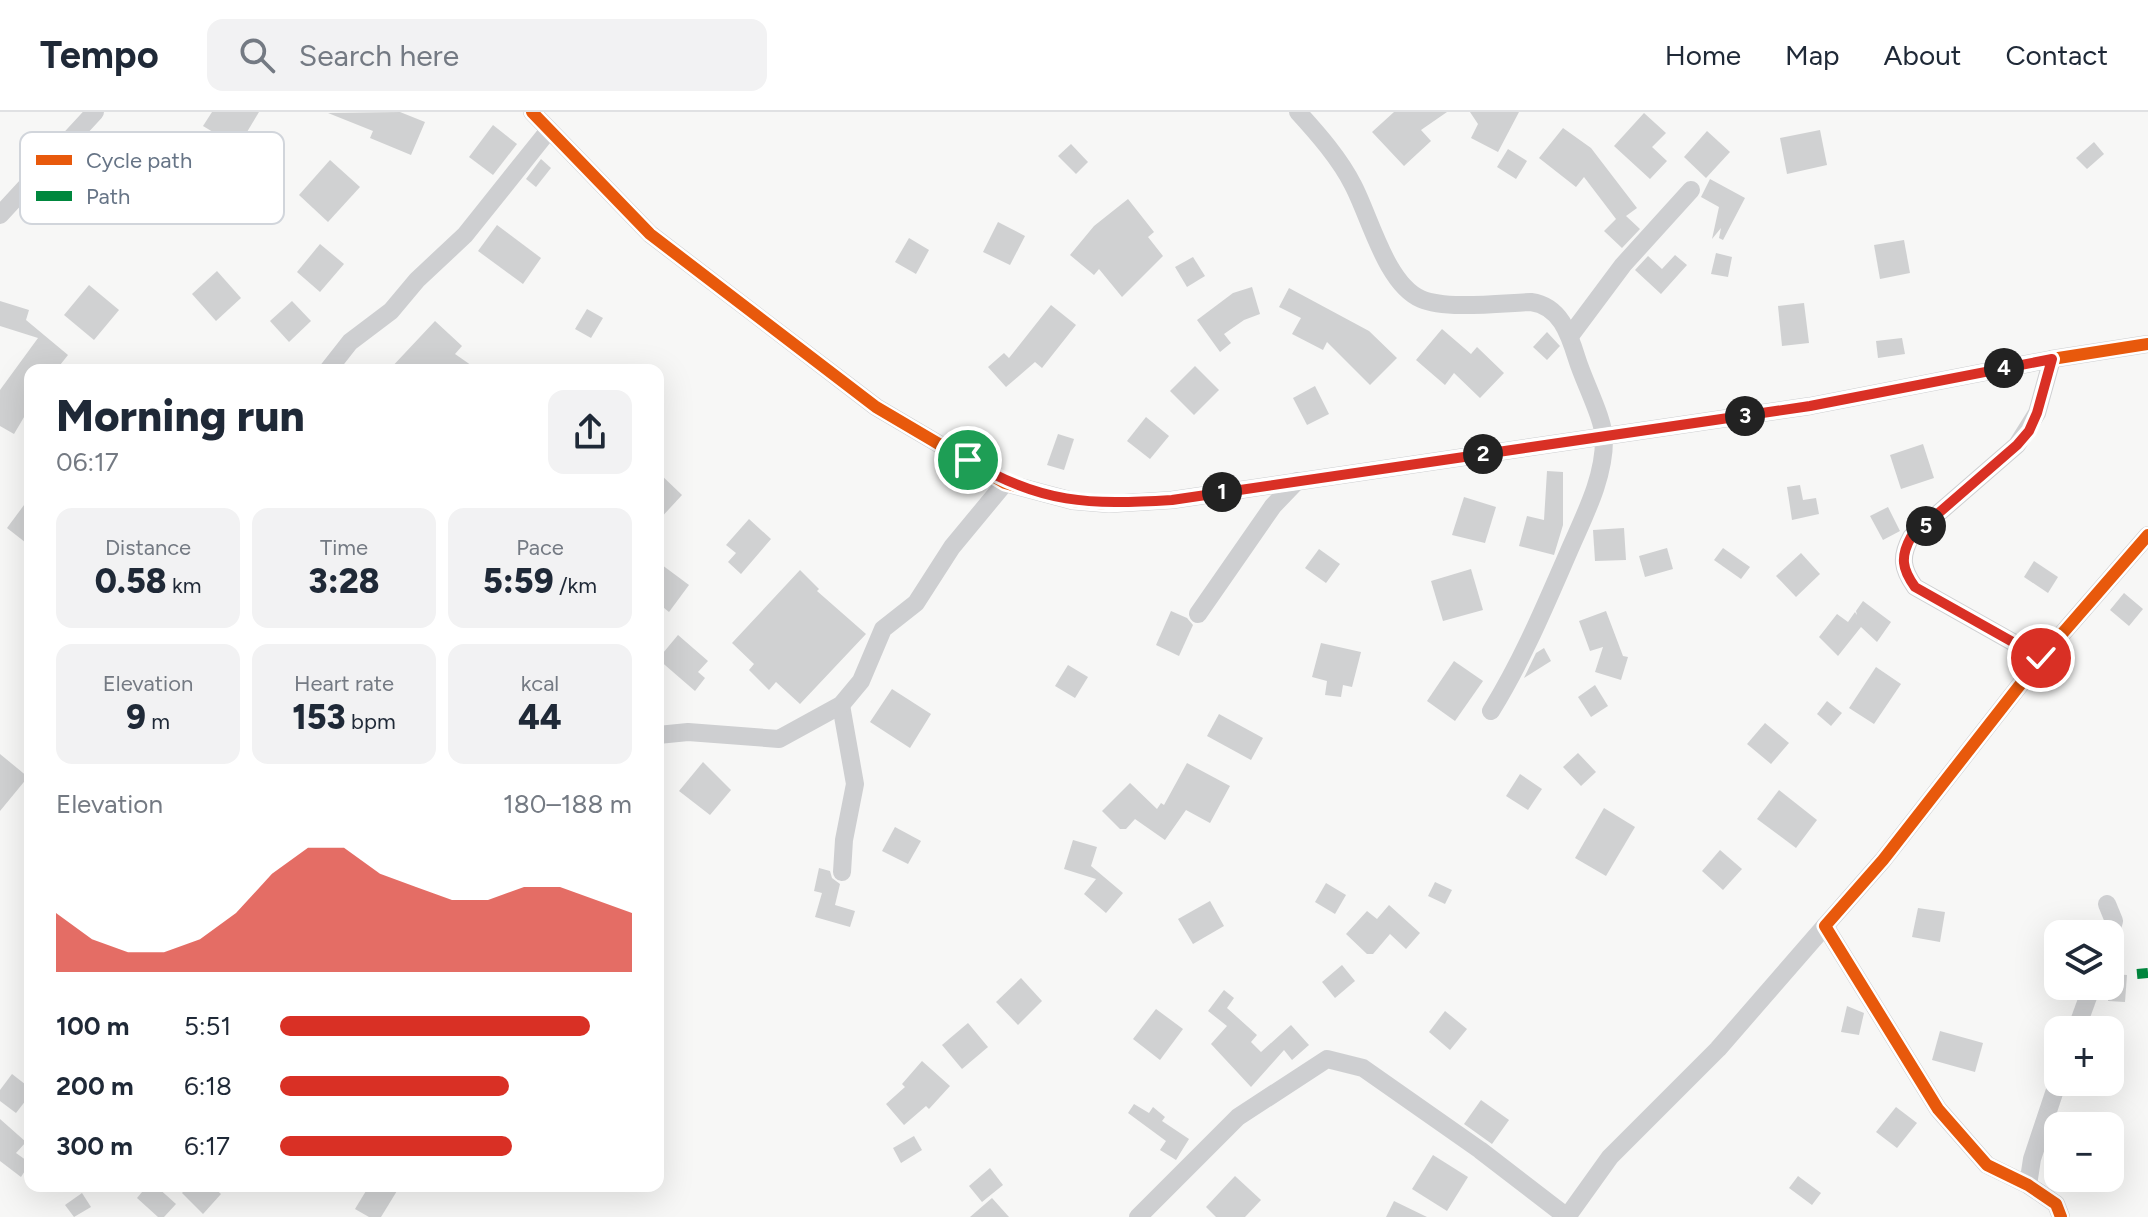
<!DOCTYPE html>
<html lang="en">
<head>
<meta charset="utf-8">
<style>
	body { margin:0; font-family:Figtree,sans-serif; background:#f2f2f3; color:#1f2937; height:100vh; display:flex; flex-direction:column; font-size:30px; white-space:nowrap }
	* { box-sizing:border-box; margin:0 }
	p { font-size:26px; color:#747a83 }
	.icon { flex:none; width:44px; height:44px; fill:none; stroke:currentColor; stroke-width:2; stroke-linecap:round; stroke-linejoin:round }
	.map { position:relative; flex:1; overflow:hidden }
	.drawer { position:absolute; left:24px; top:252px; width:640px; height:828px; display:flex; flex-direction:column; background:#fff; border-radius:16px; box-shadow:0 8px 32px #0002 }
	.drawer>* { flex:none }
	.fabs { position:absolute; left:2044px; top:808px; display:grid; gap:16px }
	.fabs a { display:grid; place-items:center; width:80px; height:80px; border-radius:16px; background:#fff; box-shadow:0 8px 32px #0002; font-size:40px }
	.pin { position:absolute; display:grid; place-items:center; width:68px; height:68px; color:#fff; margin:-34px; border:4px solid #fff; border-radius:50%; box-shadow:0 2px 8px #0007 }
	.km { position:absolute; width:40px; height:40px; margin:-20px; border-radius:50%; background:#222; color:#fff; font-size:22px; line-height:40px; text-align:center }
	.round { display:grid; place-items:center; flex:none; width:84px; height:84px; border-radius:16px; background:#f2f2f3 }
	.headline { display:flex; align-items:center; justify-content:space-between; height:136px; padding:0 32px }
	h1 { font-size:44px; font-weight:800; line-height:60px }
	.figures { display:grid; grid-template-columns:repeat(3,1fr); gap:12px; height:136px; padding:8px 32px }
	.figures div { display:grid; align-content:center; border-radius:16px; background:#f2f2f3; text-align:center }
	.figures b { font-size:34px; font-weight:800 }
	.figures small { font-size:22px; font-weight:400 }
	.figures p { font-size:22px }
	.chart { height:224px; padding:16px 32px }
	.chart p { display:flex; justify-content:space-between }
	.chart svg { width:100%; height:144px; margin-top:8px; fill:#d93025; opacity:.7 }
	ul { padding:0 32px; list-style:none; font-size:26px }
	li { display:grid; grid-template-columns:128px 96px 1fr; align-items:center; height:60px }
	li i { height:20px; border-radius:10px; background:#d93025 }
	header { display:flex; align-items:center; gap:48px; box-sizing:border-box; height:112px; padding:0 40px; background:#fff; border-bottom:2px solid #e0e1e3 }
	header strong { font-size:38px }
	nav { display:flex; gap:44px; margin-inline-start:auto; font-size:28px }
	.search { width:560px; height:72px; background:#f2f2f3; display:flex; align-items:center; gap:20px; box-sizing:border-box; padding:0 28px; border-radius:16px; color:#747a83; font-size:30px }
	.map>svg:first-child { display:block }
	.building { fill:#d0d1d2 }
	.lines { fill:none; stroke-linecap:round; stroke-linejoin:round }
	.minor { stroke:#cecfd1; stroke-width:18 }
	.quiet { stroke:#00873e; stroke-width:10; stroke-dasharray:20 10; stroke-linecap:butt }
	.cycleway-casing { stroke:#fff; stroke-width:17 }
	.cycleway { stroke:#e8590c; stroke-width:12 }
	.route-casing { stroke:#fff; stroke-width:16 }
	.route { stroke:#d93025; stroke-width:10 }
	.key { fill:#fff; stroke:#d1d5db; stroke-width:2 }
	.key-label { font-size:22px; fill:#667486 }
</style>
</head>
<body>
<header>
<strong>Tempo</strong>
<div class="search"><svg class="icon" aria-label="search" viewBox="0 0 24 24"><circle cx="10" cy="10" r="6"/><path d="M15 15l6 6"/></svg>Search here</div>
<nav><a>Home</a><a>Map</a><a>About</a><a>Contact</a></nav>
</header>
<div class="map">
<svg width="2148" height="1105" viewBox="0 0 2148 1105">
	<rect width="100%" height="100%" fill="#f7f7f6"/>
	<g class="building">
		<path d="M212,0H259L238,35L203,14Z"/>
		<path d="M400,0L425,10L411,43L370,26L373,19L328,1Z"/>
		<path d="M1394,0H1447L1421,18L1431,29L1404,54L1372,20Z"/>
		<path d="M1470,0H1519L1498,40L1471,26L1478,12Z"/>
		<path d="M1644,1L1666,21L1652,35L1667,49L1650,67L1614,34Z"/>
		<path d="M493,13L517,32L493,63L469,45Z"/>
		<path d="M1563,16L1591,36L1637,96L1626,104L1640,117L1622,136L1604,119L1616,107L1584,65L1576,75L1539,46Z"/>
		<path d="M1820,18L1827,53L1787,62L1780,26Z"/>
		<path d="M1707,19L1730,40L1706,66L1684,45Z"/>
		<path d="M2094,30L2104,42L2087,57L2076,46Z"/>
		<path d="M1071,32L1088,50L1076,62L1058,44Z"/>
		<path d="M1508,37L1527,49L1516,67L1497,55Z"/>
		<path d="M541,47L551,56L536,75L526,67Z"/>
		<path d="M330,48L360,75L328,110L299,83Z"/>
		<path d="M1710,67L1745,86L1723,128L1719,126L1721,116L1712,127L1719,95L1701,85Z"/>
		<path d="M1128,87L1154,120L1148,125L1163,144L1122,185L1099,157L1094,163L1070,143L1094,114Z"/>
		<path d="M998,110L1025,124L1010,153L983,140Z"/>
		<path d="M497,113L541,146L523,172L478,139Z"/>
		<path d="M909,126L929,138L916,162L895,150Z"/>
		<path d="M1904,128L1910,161L1880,167L1874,133Z"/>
		<path d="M320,132L344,152L320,180L297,160Z"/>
		<path d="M1716,141L1732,145L1728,165L1711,162Z"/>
		<path d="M1675,143L1687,153L1661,182L1635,158L1648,144L1662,157Z"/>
		<path d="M1193,145L1205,164L1187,175L1175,155Z"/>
		<path d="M217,159L241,186L216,209L192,182Z"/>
		<path d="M89,173L119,198L94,228L64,203Z"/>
		<path d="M1252,175L1260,202L1244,208L1224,222L1231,231L1220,240L1197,208L1233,181Z"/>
		<path d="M1289,176L1369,219L1397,246L1370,273L1327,230L1323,238L1292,222L1301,206L1279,195Z"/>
		<path d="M0,189L29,198L26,208L68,243L56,258H30V295L14,322L0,314V278L38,226L0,214Z"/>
		<path d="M292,189L311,209L289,230L270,209Z"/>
		<path d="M1804,191L1809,231L1782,234L1778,194Z"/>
		<path d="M1051,193L1076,213L1042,256L1035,250L1006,275L988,255L1004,241L1009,246Z"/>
		<path d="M587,197L603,206L591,226L575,217Z"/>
		<path d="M435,209L462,234L455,242L478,258H389Z"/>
		<path d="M1442,217L1471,242L1477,235L1504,261L1480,286L1454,261L1445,273L1416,248Z"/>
		<path d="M1547,220L1560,234L1547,248L1533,235Z"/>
		<path d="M1902,226L1905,242L1878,246L1876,229Z"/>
		<path d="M1195,254L1219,278L1194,303L1170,279Z"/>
		<path d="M1315,274L1329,302L1307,313L1293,286Z"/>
		<path d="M1146,305L1169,324L1150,347L1127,329Z"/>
		<path d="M1058,322L1074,327L1064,358L1047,353Z"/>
		<path d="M1923,332L1934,366L1901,377L1890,343Z"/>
		<path d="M1547,359L1563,360V413L1554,443L1519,434L1527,404L1544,408Z"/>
		<path d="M658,360L682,383L658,409Z"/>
		<path d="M1800,373L1803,388L1816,386L1819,402L1792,408L1787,375Z"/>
		<path d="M30,385V434L7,416Z"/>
		<path d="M1464,385L1496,395L1485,431L1452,423Z"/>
		<path d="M1888,395L1900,419L1883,428L1870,404Z"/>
		<path d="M749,407L771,427L741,462L728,450L736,441L726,433Z"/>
		<path d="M1624,416L1626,448L1595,449L1593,418Z"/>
		<path d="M1667,436L1673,457L1645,465L1639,444Z"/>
		<path d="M1723,436L1750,455L1741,467L1714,448Z"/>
		<path d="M1319,437L1340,452L1326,471L1305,456Z"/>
		<path d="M1801,441L1820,462L1796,485L1776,464Z"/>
		<path d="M2034,449L2058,465L2048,481L2024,465Z"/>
		<path d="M658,450L689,473L669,500L658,491Z"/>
		<path d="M1471,457L1483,498L1443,509L1431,469Z"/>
		<path d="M800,458L819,477L817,479L866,522L800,592L776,570L769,578L749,558L754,552L732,531Z"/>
		<path d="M2124,481L2143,497L2129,514L2110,498Z"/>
		<path d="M1863,489L1891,510L1877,530L1861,515L1838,544L1819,525L1837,502L1848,510L1855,500L1857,503L1856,499Z"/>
		<path d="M1171,499L1187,506L1193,513L1179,544L1156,533Z"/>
		<path d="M1606,499L1623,544L1628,545L1621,568L1595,560L1603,535L1590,539L1579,509Z"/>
		<path d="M678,523L708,549L698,560L705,566L695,579L658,547Z"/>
		<path d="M1321,531L1361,540L1352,575L1343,573L1341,585L1325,583L1327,569L1312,565Z"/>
		<path d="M1544,536L1551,549L1524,566L1536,541Z"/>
		<path d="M1454,549L1483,569L1455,609L1427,589Z"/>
		<path d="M1068,553L1088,565L1075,586L1055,574Z"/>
		<path d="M1876,555L1901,572L1874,612L1849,596Z"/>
		<path d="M1595,573L1608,594L1591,605L1578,585Z"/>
		<path d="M892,577L931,602L910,636L870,610Z"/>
		<path d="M1827,589L1842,601L1831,614L1817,602Z"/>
		<path d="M1219,602L1263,626L1251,648L1207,624Z"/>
		<path d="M1765,611L1789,631L1771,652L1747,632Z"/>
		<path d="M1578,641L1596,660L1581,674L1563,655Z"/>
		<path d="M0,642L28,665L0,699Z"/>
		<path d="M703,650L731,678L710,703L679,679Z"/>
		<path d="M1187,651L1230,674L1210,711L1186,698L1165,728L1135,707L1126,717H1120L1102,699L1130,671L1157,697L1161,691L1164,693Z"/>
		<path d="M1520,662L1542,677L1528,698L1506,684Z"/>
		<path d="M1779,678L1817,708L1796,736L1757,707Z"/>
		<path d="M1604,696L1635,715L1606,764L1575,746Z"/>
		<path d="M895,715L921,729L908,752L882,739Z"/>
		<path d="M1073,728L1097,735L1091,754L1123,781L1106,801L1084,782L1096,767L1064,757Z"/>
		<path d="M1720,738L1742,757L1723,778L1702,759Z"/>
		<path d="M819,756L830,759L832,766L840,772L835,793L855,799L850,815L815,805L822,781L814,779Z"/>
		<path d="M1435,770L1452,778L1445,792L1428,784Z"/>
		<path d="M1326,771L1346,783L1335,802L1315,790Z"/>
		<path d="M1210,789L1224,814L1193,832L1178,807Z"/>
		<path d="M1389,793L1420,821L1406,837L1390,822L1373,842H1367L1346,822L1367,799L1377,807Z"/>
		<path d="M1918,796L1945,800L1940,830L1912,825Z"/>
		<path d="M1342,853L1355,869L1335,886L1322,870Z"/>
		<path d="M2110,862L2127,863L2125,890L2108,889Z"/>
		<path d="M1021,866L1042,889L1018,913L996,890Z"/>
		<path d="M1224,878L1234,886L1227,896L1257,923L1251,930L1261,940L1291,913L1309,933L1292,948L1284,938L1251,975L1211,932L1227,914L1208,899Z"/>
		<path d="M1847,894L1864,901L1859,923L1841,920Z"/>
		<path d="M1156,897L1183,917L1160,948L1133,927Z"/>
		<path d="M1445,899L1467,917L1450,938L1429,920Z"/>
		<path d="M968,911L988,935L962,957L942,933Z"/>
		<path d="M1940,919L1983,931L1975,960L1932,948Z"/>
		<path d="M922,949L950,974L929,997L926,994L904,1013L886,992L905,975L902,972Z"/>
		<path d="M12,962L30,976V983L16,1001L0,989V978Z"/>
		<path d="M1481,988L1509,1008L1492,1032L1464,1012Z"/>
		<path d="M1134,992L1149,1001L1153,995L1165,1005L1162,1009L1189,1027L1176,1048L1160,1038L1166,1029L1128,1001Z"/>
		<path d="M1896,995L1917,1011L1897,1036L1876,1020Z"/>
		<path d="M0,1007L26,1030L16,1041L30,1051L21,1065L0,1049Z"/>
		<path d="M914,1024L922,1038L901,1051L893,1036Z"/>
		<path d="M1433,1043L1468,1065L1447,1099L1412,1077Z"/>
		<path d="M990,1056L1003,1073L982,1090L969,1074Z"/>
		<path d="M1235,1064L1261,1088L1245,1105H1216L1206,1095Z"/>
		<path d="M1798,1064L1821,1081L1812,1093L1789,1076Z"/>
		<path d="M147,1074H156L176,1092L164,1105H158L137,1086Z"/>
		<path d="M188,1074H212L221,1082L203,1102L182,1081Z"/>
		<path d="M369,1074H400L381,1105H369L355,1097Z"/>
		<path d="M82,1081L91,1095L74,1105L65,1093Z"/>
		<path d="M992,1086L1009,1105H970Z"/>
		<path d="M1394,1089L1427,1105H1386Z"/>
	</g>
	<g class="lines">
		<g class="minor">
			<path d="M532,0L650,122L876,295L1005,371L1073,389L1109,392L1172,388L1810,294L2052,247L2148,232"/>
			<path d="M1298,0C1318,22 1340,47 1353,73C1370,105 1386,172 1421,187C1446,198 1502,191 1531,190C1560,194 1569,221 1577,247C1584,270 1604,307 1604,328C1604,367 1584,404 1569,439C1545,494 1523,547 1491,599"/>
			<path d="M0,103L95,0"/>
			<path d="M1570,224L1623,153L1691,78"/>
			<path d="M328,258L350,230L391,199L417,168L465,123L549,18"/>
			<path d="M1198,502L1273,394L1297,369"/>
			<path d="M2041,546L1915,475C1902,457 1900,445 1911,425L2017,333L2037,301L2052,247"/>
			<path d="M841,593L855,672L844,728L842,760"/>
			<path d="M658,623L688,620L779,627L841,593L861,569L883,517L916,491L952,435L1005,371"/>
			<path d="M2107,792L2114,809L2110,822"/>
			<path d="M2076,918L2092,874"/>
			<path d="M2028,1073L2032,1047L2058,969"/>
			<path d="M1138,1105L1238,1005L1327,947L1363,956L1480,1038L1567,1105"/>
			<path d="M1567,1105L1610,1045L1718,937L1825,814"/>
			<path d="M2061,1105L2056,1092L2028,1073L1987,1053L1938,997L1825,814L1883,748L2041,546L2148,423"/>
		</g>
		<path class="quiet" d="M2137,862L2148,861"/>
		<g class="cycleway-casing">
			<g id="cycleway">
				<path d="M532,0L650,122L876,295L1005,371L1073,389L1109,392L1172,388L1810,294L2052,247L2148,232"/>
				<path d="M2061,1105L2056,1092L2028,1073L1987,1053L1938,997L1825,814L1883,748L2041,546L2148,423"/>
			</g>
		</g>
		<use href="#cycleway" class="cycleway"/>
	</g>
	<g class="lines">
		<g class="route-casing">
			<path id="route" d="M968,348C1041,392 1089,393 1172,388L1810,294L2052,247L2037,301L2029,319L2017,333L1911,425C1900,445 1902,457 1915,475L2041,546"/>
		</g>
		<use href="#route" class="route"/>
	</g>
	<rect x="20" y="20" width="264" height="92" rx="12" class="key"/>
	<rect x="36" y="43" width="36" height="10" fill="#e8590c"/>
	<rect x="36" y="79" width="36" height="10" fill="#00873e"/>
	<g class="key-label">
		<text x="86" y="56">Cycle path</text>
		<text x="86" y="92">Path</text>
	</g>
</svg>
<div class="fabs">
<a><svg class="icon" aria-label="layers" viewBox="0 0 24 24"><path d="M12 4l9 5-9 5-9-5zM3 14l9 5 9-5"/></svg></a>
<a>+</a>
<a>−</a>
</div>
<div class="pin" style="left:968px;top:348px;background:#1e9e55"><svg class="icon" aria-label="arrive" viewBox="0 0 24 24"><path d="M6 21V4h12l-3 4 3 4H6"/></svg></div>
<div class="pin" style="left:2041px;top:546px;background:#d93025"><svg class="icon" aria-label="check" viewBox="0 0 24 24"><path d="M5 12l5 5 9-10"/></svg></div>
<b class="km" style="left:1222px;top:380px">1</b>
<b class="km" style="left:1483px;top:342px">2</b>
<b class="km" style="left:1745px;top:304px">3</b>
<b class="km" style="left:2004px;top:256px">4</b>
<b class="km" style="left:1926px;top:414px">5</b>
<section class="drawer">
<div class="headline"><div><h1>Morning run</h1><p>06:17</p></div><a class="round"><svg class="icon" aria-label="share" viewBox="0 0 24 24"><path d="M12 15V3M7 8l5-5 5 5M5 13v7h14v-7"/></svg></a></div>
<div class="figures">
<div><p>Distance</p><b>0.58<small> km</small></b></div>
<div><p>Time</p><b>3:28</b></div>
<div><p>Pace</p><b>5:59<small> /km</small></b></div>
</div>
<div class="figures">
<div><p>Elevation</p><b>9<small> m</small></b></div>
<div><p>Heart rate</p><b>153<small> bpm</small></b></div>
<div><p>kcal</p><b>44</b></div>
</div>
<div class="chart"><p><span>Elevation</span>180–188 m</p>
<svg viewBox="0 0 160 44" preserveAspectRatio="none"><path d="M0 44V26L10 34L20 38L30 38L40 34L50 26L60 14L70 6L80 6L90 14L100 18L110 22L120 22L130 18L140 18L150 22L160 26V44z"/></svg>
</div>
<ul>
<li><b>100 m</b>5:51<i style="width:88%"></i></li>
<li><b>200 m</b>6:18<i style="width:65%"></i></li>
<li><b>300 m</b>6:17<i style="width:66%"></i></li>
</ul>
</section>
</div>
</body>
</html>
